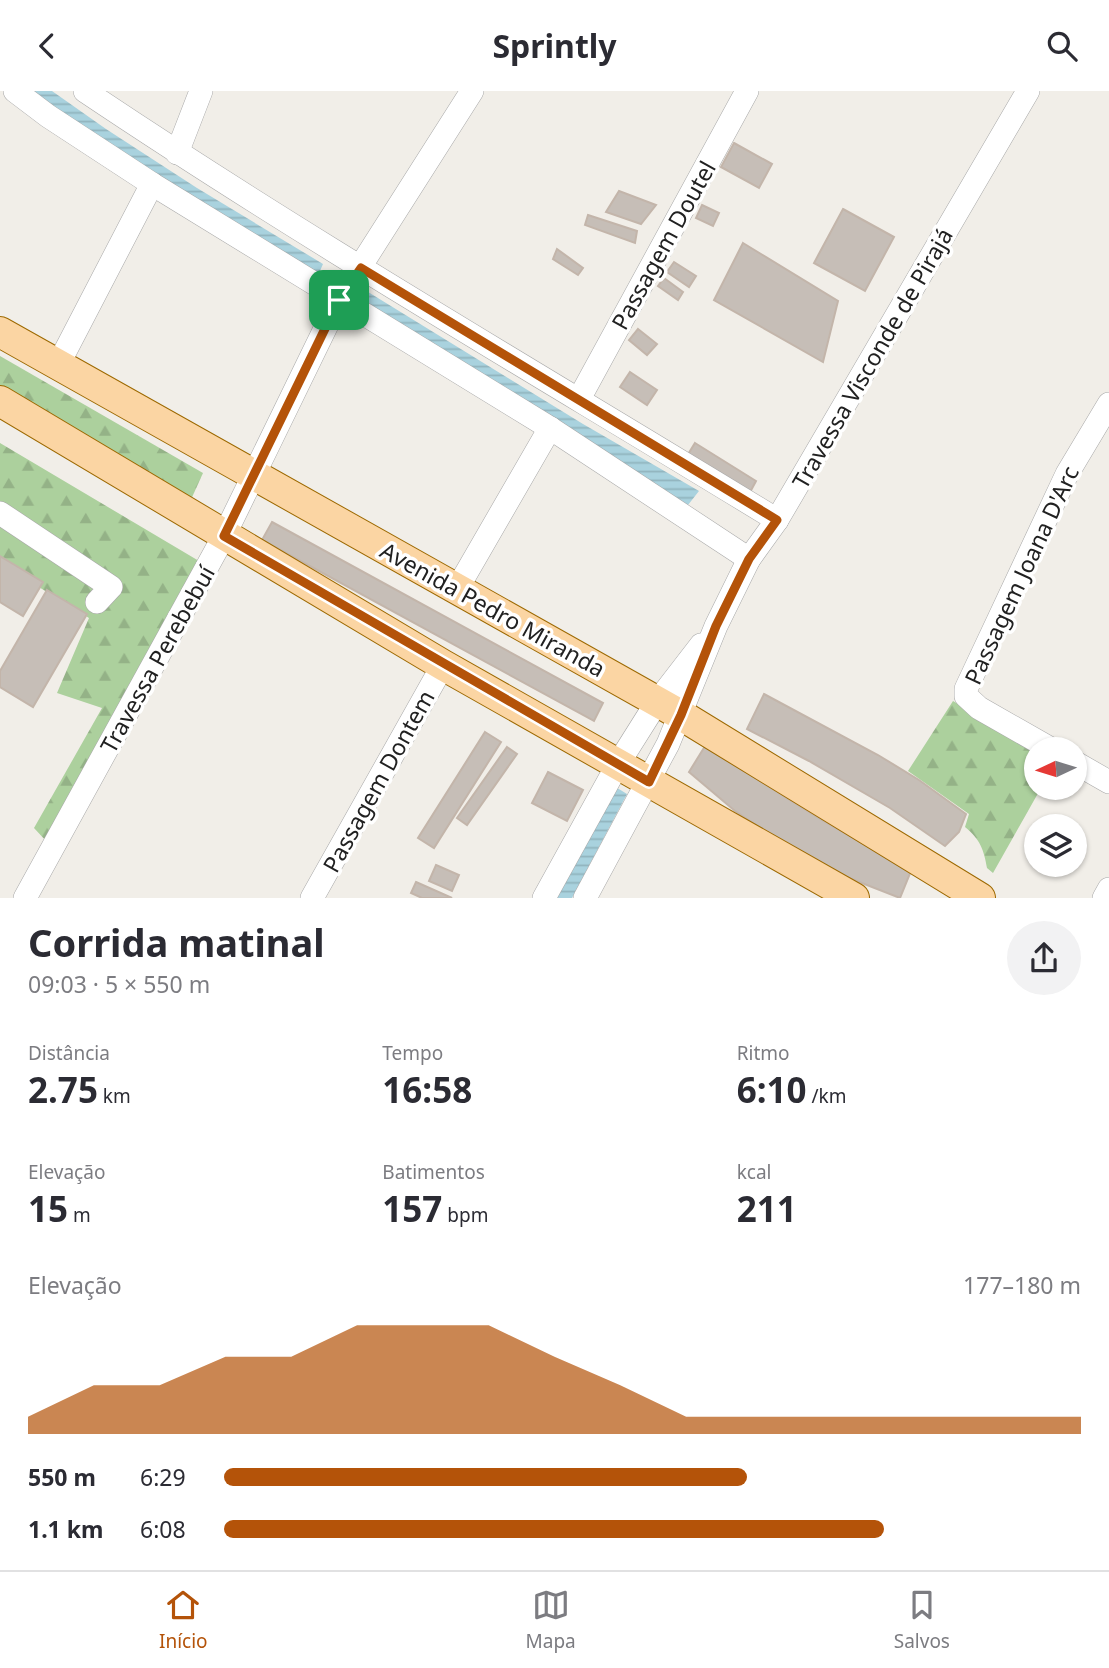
<!DOCTYPE html>
<html lang="pt">
<head>
<meta charset="utf-8">
<style>
	body { margin:0; font-family:"Noto Sans",sans-serif; background:#f2f2f3; color:#2b2b33; height:100vh; display:flex; flex-direction:column; font-size:26px; white-space:nowrap }
	* { box-sizing:border-box; margin:0 }
	p { font-size:23px; color:#7c7c81 }
	.icon { flex:none; width:38px; height:38px; fill:none; stroke:currentColor; stroke-width:2; stroke-linecap:round; stroke-linejoin:round }
	.map { position:relative; height:807px; overflow:hidden }
	.details { display:flex; flex-direction:column; background:#fff; flex:1 }
	.details>* { flex:none }
	.needle { width:46px; rotate:266deg }
	.buttons { position:absolute; left:1024px; top:646px; display:grid; gap:14px }
	.buttons a { display:grid; place-items:center; width:63px; height:63px; border-radius:50%; background:#fff; box-shadow:0 2px 5px #0004; font-size:35px }
	.pin { position:absolute; display:grid; place-items:center; width:60px; height:60px; color:#fff; margin:-30px; border-radius:14px; box-shadow:0 4px 10px #0006 }
	.round { display:grid; place-items:center; flex:none; width:74px; height:74px; border-radius:37px; background:#f2f2f3 }
	.headline { display:flex; align-items:center; justify-content:space-between; height:119px; padding:0 28px }
	h1 { font-size:38px; font-weight:700; line-height:52px }
	.stats { display:grid; grid-template-columns:repeat(3,1fr); gap:10px; height:119px; padding:7px 28px }
	.stats div { display:grid; align-content:center }
	.stats b { font-size:35px; font-weight:700 }
	.stats small { font-size:19px; font-weight:400 }
	.stats p { font-size:19px }
	.chart { height:196px; padding:14px 28px }
	.chart p { display:flex; justify-content:space-between }
	.chart svg { width:100%; height:126px; margin-top:7px; fill:#b45309; opacity:.7 }
	ul { padding:0 28px; list-style:none; font-size:23px }
	li { display:grid; grid-template-columns:112px 84px 1fr; align-items:center; height:52px }
	li i { height:18px; border-radius:9px; background:#b45309 }
	header { display:flex; justify-content:space-between; align-items:center; height:91px; padding:0 28px; background:#fff; font-size:32px; font-weight:700 }
	.tab-bar { display:flex; justify-content:space-around; align-items:center; height:98px; border-top:2px solid #e1e1e2; background:#fff; font-size:19px; color:#7c7c81 }
	.tab-bar a { display:grid; justify-items:center; gap:4px }
	.tab-bar .current { color:#b45309 }
	.map>svg:first-child { display:block }
	.forest { fill:url(#forest-firs) }
	.water { fill:url(#water-rules) }
	.building { fill:#c6beb7; stroke:#c3b5aa; stroke-width:2 }
	.lines { fill:none; stroke-linecap:round; stroke-linejoin:round }
	.minor-casing { stroke:#a8a8a8; stroke-width:24 }
	.major-casing { stroke:#9d6901; stroke-width:32 }
	.minor { stroke:#fff; stroke-width:23 }
	.major { stroke:#fbd5a3; stroke-width:30 }
	.route-casing { stroke:#fff; stroke-width:14 }
	.route { stroke:#b45309; stroke-width:9 }
	.labels { text-anchor:middle; dominant-baseline:central; stroke-width:7; stroke-linejoin:round; paint-order:stroke }
	.street-label { font-size:23px; fill:#212121; stroke:#fff }
</style>
</head>
<body>
<header><svg class="icon" aria-label="back" viewBox="0 0 24 24"><path d="M15 5l-7 7 7 7"/></svg>Sprintly<svg class="icon" aria-label="search" viewBox="0 0 24 24"><circle cx="10" cy="10" r="6"/><path d="M15 15l6 6"/></svg></header>
<div class="map">
<svg width="1109" height="807" viewBox="0 0 1109 807">
	<defs>
		<pattern id="forest-firs" width="22" height="20" patternUnits="userSpaceOnUse" patternTransform="scale(1.75)"><rect width="22" height="20" fill="#acd09d"/><path d="M5 1l3.5 6h-7zM16 11l3.5 6h-7z" fill="#94b287"/></pattern>
		<pattern id="water-rules" width="6" height="5" patternUnits="userSpaceOnUse" patternTransform="scale(1.75)"><rect width="6" height="5" fill="#a9d2de"/><path d="M0 2.5h6" fill="none" stroke="#91b4be"/></pattern>
	</defs>
	<rect width="100%" height="100%" fill="#f1eee8"/>
	<g class="forest">
		<path d="M0,265L203,382L189,413L0,303Z"/>
		<path d="M0,352L199,470L47,751L34,737L102,617L57,602L89,527L0,472Z"/>
		<path d="M953,610L1036,658V696L1041,697L993,782L987,777C984,759 980,748 965,736L969,723L908,680Z"/>
	</g>
	<g class="water">
		<path d="M26,0H52L106,38L197,97L323,173L316,189Z"/>
		<path d="M360,196L583,333L699,400L688,414L353,210Z"/>
		<path d="M614,695L627,703L572,807H548Z"/>
	</g>
	<g class="building">
		<path d="M734,52L772,73L759,97L721,76Z"/>
		<path d="M619,100L656,114L641,133L606,121Z"/>
		<path d="M702,114L719,122L713,135L696,127Z"/>
		<path d="M843,118L894,146L865,200L814,172Z"/>
		<path d="M588,124L637,140L635,152L585,134Z"/>
		<path d="M743,152L838,210L823,271L714,209Z"/>
		<path d="M557,158L583,177L578,184L553,168Z"/>
		<path d="M674,171L696,185L689,196L667,181Z"/>
		<path d="M664,187L683,201L678,209L658,195Z"/>
		<path d="M638,238L657,253L647,264L629,249Z"/>
		<path d="M630,281L657,299L647,314L620,296Z"/>
		<path d="M695,352L756,390L749,403L687,365Z"/>
		<path d="M272,431L603,612L594,630L262,449Z"/>
		<path d="M0,465L43,491L23,525L0,511Z"/>
		<path d="M47,499L87,523L33,616L0,596V580Z"/>
		<path d="M764,603L878,664L919,689L966,723L959,741L945,755L890,717L809,670L747,638Z"/>
		<path d="M485,641L501,651L434,757L418,747Z"/>
		<path d="M707,652L760,690L822,729L875,759L913,775L900,807L844,785L786,754L735,720L689,681Z"/>
		<path d="M507,656L517,663L467,734L457,727Z"/>
		<path d="M548,681L583,699L567,730L532,712Z"/>
		<path d="M436,774L459,784L452,800L429,790Z"/>
		<path d="M416,791L452,807H422L411,802Z"/>
	</g>
	<g class="lines">
		<g class="minor-casing">
			<g id="minor">
				<path d="M15,0L48,25L152,93L550,337L749,468"/>
				<path d="M85,0C310,151 545,287 777,429"/>
				<path d="M177,62L201,0"/>
				<path d="M58,274L152,93"/>
				<path d="M579,308L747,0"/>
				<path d="M0,422L111,496L97,511"/>
				<path d="M457,498L550,337"/>
				<path d="M1051,658L979,617L966,605V598L1067,383L1109,313"/>
				<path d="M1074,671L1109,691"/>
				<path d="M25,807L224,445L339,209L472,0"/>
				<path d="M312,807L443,574"/>
				<path d="M544,807L618,673L657,611L701,554"/>
				<path d="M585,807L668,653L716,535L749,468L777,429L1028,0"/>
				<path d="M1104,807L1109,798"/>
			</g>
		</g>
		<g class="major-casing">
			<g id="major">
				<path d="M0,241L681,624L980,807"/>
				<path d="M0,310L443,574L854,807"/>
			</g>
		</g>
		<use href="#minor" class="minor"/>
		<use href="#major" class="major"/>
	</g>
	<g class="lines">
		<g class="route-casing">
			<path id="route" d="M361,177L777,429L749,468L716,535L681,624L649,691L224,445L339,209Z"/>
		</g>
		<use href="#route" class="route"/>
	</g>
	<g class="labels">
		<g class="street-label">
			<text transform="translate(663 154) rotate(-61)">Passagem Doutel</text>
			<text transform="translate(872 267) rotate(-60)">Travessa Visconde de Pirajá</text>
			<text transform="translate(1021 484) rotate(-65)">Passagem Joana D'Arc</text>
			<text transform="translate(493 518) rotate(29)">Avenida Pedro Miranda</text>
			<text transform="translate(157 568) rotate(-61)">Travessa Perebebuí</text>
			<text transform="translate(378 690) rotate(-61)">Passagem Dontem</text>
		</g>
	</g>
</svg>
<div class="buttons">
<a><svg class="needle" viewBox="-14 -14 28 28"><path d="M0-13l5 13h-10z" fill="#e53935"/><path d="M0 13l5-13h-10z" fill="#7c7c81"/></svg></a>
<a><svg class="icon" aria-label="layers" viewBox="0 0 24 24"><path d="M12 4l9 5-9 5-9-5zM3 14l9 5 9-5"/></svg></a>
</div>
<div class="pin" style="left:339px;top:209px;background:#1e9e55"><svg class="icon" aria-label="arrive" viewBox="0 0 24 24"><path d="M6 21V4h12l-3 4 3 4H6"/></svg></div>
</div>
<section class="details">
<div class="headline"><div><h1>Corrida matinal</h1><p>09:03 · 5 × 550 m</p></div><a class="round"><svg class="icon" aria-label="share" viewBox="0 0 24 24"><path d="M12 15V3M7 8l5-5 5 5M5 13v7h14v-7"/></svg></a></div>
<div class="stats">
<div><p>Distância</p><b>2.75<small> km</small></b></div>
<div><p>Tempo</p><b>16:58</b></div>
<div><p>Ritmo</p><b>6:10<small> /km</small></b></div>
</div>
<div class="stats">
<div><p>Elevação</p><b>15<small> m</small></b></div>
<div><p>Batimentos</p><b>157<small> bpm</small></b></div>
<div><p>kcal</p><b>211</b></div>
</div>
<div class="chart"><p><span>Elevação</span>177–180 m</p>
<svg viewBox="0 0 160 44" preserveAspectRatio="none"><path d="M0 44V38L10 27L20 27L30 17L40 17L50 6L60 6L70 6L80 17L90 27L100 38L110 38L120 38L130 38L140 38L150 38L160 38V44z"/></svg>
</div>
<ul>
<li><b>550 m</b>6:29<i style="width:61%"></i></li>
<li><b>1.1 km</b>6:08<i style="width:77%"></i></li>
</ul>
</section>
<nav class="tab-bar">
<a class="current"><svg class="icon" aria-label="home" viewBox="0 0 24 24"><path d="M3 11l9-7 9 7M6 9v11h12V9"/></svg>Início</a>
<a><svg class="icon" aria-label="map" viewBox="0 0 24 24"><path d="M3 6l6-2 6 2 6-2v14l-6 2-6-2-6 2zM9 4v14M15 6v14"/></svg>Mapa</a>
<a><svg class="icon" aria-label="saved" viewBox="0 0 24 24"><path d="M7 4h10v16l-5-4-5 4z"/></svg>Salvos</a>
</nav>
</body>
</html>
